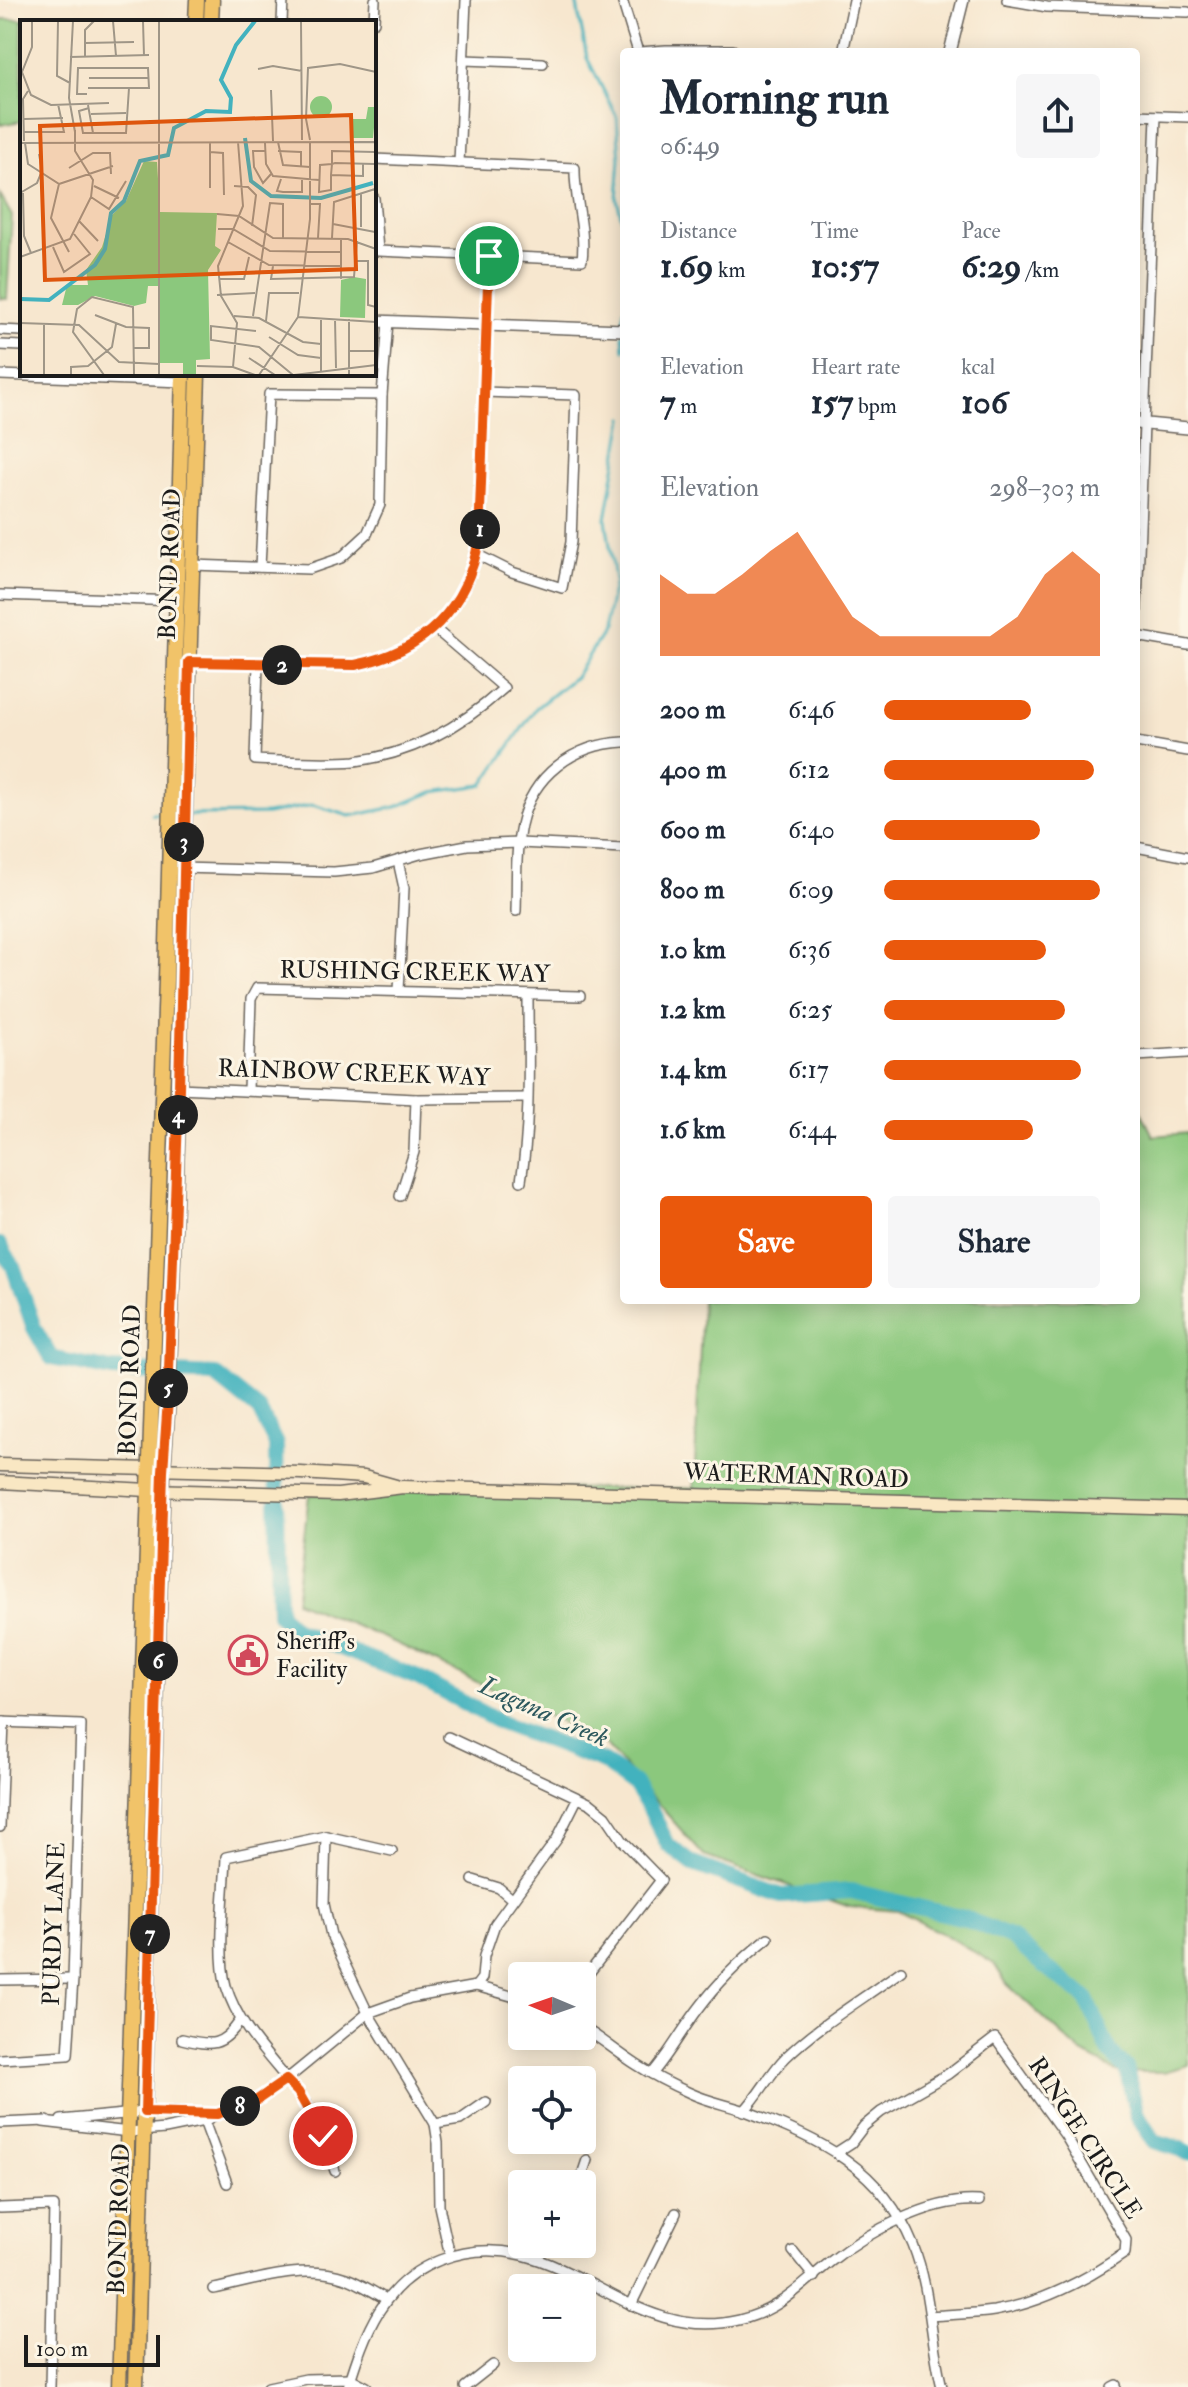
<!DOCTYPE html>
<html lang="en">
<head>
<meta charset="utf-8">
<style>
	body { margin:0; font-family:"IM FELL Double Pica",serif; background:#f6f6f7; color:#1f2937; height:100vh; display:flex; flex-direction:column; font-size:30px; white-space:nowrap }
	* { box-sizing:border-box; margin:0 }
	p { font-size:26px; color:#747a83 }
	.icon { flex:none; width:44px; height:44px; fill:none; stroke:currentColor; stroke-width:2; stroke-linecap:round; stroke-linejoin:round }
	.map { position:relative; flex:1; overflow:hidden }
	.panel { position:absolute; left:620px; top:48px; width:520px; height:1256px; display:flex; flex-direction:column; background:#fff; border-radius:8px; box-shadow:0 4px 20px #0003 }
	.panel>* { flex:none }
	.needle { width:52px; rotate:272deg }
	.fabs { position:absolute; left:508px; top:1962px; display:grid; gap:16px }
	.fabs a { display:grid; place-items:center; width:88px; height:88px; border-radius:8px; background:#fff; box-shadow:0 4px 20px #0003; font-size:40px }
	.scale { position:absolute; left:24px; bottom:20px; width:136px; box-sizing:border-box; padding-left:8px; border:4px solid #1c1c1c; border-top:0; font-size:22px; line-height:28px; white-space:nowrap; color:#1c1c1c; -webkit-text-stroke:6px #fcf5e5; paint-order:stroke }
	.pin { position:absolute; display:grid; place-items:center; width:68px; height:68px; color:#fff; margin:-34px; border:4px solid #fff; border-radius:50%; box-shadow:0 2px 8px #0007 }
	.km { position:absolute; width:40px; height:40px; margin:-20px; border-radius:50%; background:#222; color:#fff; font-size:22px; line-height:40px; text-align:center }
	.round { display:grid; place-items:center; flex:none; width:84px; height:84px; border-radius:8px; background:#f6f6f7 }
	.overview { display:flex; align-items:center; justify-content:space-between; height:136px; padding:0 40px }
	h1 { font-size:44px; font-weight:700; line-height:60px }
	.metrics { display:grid; grid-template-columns:repeat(3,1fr); gap:12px; height:136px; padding:8px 40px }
	.metrics div { display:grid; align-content:center }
	.metrics b { font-size:34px; font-weight:700 }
	.metrics small { font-size:22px; font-weight:400 }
	.metrics p { font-size:22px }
	.chart { height:224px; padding:16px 40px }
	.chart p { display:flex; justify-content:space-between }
	.chart svg { width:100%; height:144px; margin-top:8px; fill:#ea580c; opacity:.7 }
	.cta { display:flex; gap:16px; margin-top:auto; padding:16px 40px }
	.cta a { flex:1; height:92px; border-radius:8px; background:#ea580c; color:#fff; font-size:32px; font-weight:700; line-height:92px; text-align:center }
	.cta a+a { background:#f6f6f7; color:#1f2937 }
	ul { padding:0 40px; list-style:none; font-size:26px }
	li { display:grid; grid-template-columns:128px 96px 1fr; align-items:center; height:60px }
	li i { height:20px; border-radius:10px; background:#ea580c }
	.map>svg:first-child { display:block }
	.green { fill:#8bc87d; stroke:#54724c; stroke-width:2 }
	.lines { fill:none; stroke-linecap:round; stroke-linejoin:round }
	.stream { stroke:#43b2be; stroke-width:3 }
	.river { stroke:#43b2be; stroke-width:16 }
	.minor-casing { stroke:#69635b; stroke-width:12 }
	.tertiary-casing { stroke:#69635b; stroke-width:14 }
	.secondary-casing { stroke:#69635b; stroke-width:15 }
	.primary-casing { stroke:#69635b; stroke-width:17 }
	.minor { stroke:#fff; stroke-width:9 }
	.tertiary { stroke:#fff; stroke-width:11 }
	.secondary { stroke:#f9e7c3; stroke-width:12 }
	.primary { stroke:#f1c369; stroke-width:14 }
	.route-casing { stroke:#fff; stroke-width:16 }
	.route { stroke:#ea580c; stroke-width:10 }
	.labels { text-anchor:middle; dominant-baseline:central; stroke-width:6; stroke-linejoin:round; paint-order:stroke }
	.street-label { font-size:24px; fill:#1c1c1c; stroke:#fcf5e5 }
	.poi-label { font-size:24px; fill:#1c1c1c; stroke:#fcf5e5; text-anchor:start }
	.water-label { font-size:26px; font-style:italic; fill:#2c585d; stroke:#fcf5e5 }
	.inset-river { fill:none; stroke:#43b2be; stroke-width:4 }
	.inset-road { fill:none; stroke:#9f9687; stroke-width:2 }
	.view { fill:#de560d; fill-opacity:0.15; stroke:#de560d; stroke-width:4 }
	.inset-edge { fill:none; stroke:#1c1c1c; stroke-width:4 }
</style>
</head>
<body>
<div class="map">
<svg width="1188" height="2387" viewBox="0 0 1188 2387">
	<rect width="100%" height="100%" fill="#fcf5e5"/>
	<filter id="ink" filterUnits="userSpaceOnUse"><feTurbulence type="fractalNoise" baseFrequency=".0125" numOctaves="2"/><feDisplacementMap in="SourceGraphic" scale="16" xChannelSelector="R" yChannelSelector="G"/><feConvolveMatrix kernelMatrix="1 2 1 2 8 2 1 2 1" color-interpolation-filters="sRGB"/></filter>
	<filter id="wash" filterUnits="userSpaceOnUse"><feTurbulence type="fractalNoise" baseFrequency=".006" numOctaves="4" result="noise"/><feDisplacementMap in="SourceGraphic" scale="32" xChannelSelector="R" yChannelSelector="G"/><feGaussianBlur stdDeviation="1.8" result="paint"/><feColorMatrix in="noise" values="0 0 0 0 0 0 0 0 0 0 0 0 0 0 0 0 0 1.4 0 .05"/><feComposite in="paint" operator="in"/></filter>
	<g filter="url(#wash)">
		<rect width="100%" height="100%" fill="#f7e7cf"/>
		<g class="green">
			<path d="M0,19L27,20V22H22V121L0,125Z"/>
			<path d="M0,195L12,216L7,299H0Z"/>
			<path d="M1136,1101L1153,1136L1188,1133V2065L1164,2072H1118L1082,2053L1007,1984L994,1964L951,1938L898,1911L850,1907L704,1856L604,1743L396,1643L296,1601L309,1495L437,1489L694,1488L702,1300H1136Z"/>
		</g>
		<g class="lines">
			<g class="stream">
				<path d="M576,0L587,58L617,117L620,159L617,199L624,227"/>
				<path d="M623,327L624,310"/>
				<path d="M623,334L624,350"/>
				<path d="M152,814H164"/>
				<path d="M188,815L267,814L313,805L350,816L396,807L433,792L483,785L536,708L576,676L604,631L615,580L606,519L624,418"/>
			</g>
			<path class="river" d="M0,1245L13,1266L34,1328L51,1358L112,1370L215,1375L259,1410L276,1444L279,1614L295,1630L418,1678L503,1724L604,1762L634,1784L650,1809L668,1845L693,1864L781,1896L851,1891L964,1918L1012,1938L1038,1961L1087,1999L1109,2051L1126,2068L1137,2115L1154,2141L1181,2149L1188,2153"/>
		</g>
	</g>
	<g filter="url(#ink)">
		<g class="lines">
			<g class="minor-casing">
				<g id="minor">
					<path d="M622,0L638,52"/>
					<path d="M1007,0L1047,7L1188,12"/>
					<path d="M282,22L283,0"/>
					<path d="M374,22L375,0"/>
					<path d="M640,52L666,50H733"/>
					<path d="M843,52L854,0"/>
					<path d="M464,60L543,63"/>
					<path d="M1136,115L1188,117"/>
					<path d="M374,159L575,168C574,199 586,228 582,260L378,251L374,198"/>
					<path d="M459,163L466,0"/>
					<path d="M0,330L22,331"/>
					<path d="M0,345L22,346"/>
					<path d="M0,375L183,382"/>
					<path d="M476,554L512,572L562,588L571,542L576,395L484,392"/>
					<path d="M192,565L309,569L341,558L367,534L380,505L382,395L388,322"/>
					<path d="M260,567L269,394L382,395"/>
					<path d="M0,595L178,601"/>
					<path d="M1136,630L1156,116"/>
					<path d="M1136,636L1188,645"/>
					<path d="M189,662L355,665C424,651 467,609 479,539L489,256"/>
					<path d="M258,664L255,760C288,761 322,764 355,761C413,754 462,726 504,688L434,628"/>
					<path d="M1136,742L1188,751"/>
					<path d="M1136,847L1188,857"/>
					<path d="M398,861L404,888L399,991"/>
					<path d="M181,868L334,872L373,868L420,854L467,845L519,843L624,848"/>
					<path d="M516,911C517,883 515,852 521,825C532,775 574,744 624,742"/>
					<path d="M1136,1056L1188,1053"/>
					<path d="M179,1088L416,1099L527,1098"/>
					<path d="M248,1090L251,999L257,988L580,996"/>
					<path d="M521,1181C531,1120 528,1056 528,995"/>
					<path d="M400,1196L414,1152L416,1099"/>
					<path d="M0,1722L81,1725L73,1979L68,2055L0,2059"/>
					<path d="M448,1737L591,1804L606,1816L623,1841L661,1880L582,1982"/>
					<path d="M0,1827L4,1722"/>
					<path d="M326,1836L324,1904L331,1935L368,2013L435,2124L438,2143L439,2206L450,2256"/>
					<path d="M473,1880L499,1888L512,1899"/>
					<path d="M0,1980L73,1979"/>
					<path d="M476,1986L482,1978L484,1956L495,1924L557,1839L577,1799"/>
					<path d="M582,2027C601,2038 618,2053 637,2065C654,2076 672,2085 690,2093C709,2102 729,2105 748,2112C821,2140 881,2167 913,2245C931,2290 930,2340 942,2387"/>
					<path d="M182,2039C212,2046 222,2047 240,2021"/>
					<path d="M652,2074C670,2053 682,2030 699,2008C719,1981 742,1959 768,1938"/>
					<path d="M744,2111C760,2094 770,2073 786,2057C820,2024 863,1999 901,1971"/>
					<path d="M61,2120L145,2112L217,2114"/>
					<path d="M204,2121L227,2183"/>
					<path d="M43,2122L129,2132L165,2129L204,2121L217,2114L254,2102L286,2080L368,2013L410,1998L476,1986L522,1999"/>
					<path d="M0,2123L47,2121"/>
					<path d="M435,2124L460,2120L486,2102"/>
					<path d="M837,2152L851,2143L864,2126L881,2112L948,2074L995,2038L1065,2135L1126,2240L1125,2253C1085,2281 1042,2303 994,2311C973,2314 952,2314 931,2316"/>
					<path d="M335,2171C327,2144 316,2116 298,2093C272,2059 239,2029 226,1986C217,1955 225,1891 226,1857L326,1836L392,1851"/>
					<path d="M579,2184L587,2160"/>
					<path d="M0,2208L54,2206L50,2387"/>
					<path d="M793,2251L814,2277"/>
					<path d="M538,2258L546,2244"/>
					<path d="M214,2289C256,2280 303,2263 346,2278C360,2283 373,2292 386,2299"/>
					<path d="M631,2305L676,2213"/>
					<path d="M268,2387L306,2379L350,2378L367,2387"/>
					<path d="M348,2387C365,2332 383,2282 440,2260C557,2215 624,2348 739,2320C780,2310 799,2287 830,2262C866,2233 932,2197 979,2201"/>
					<path d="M465,2387L493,2365"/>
					<path d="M1112,2387L1116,2385"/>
				</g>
			</g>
			<g class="tertiary-casing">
				<g id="tertiary">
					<path d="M950,52L963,0"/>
					<path d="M374,321L624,330"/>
					<path d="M1136,423L1188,428"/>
				</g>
			</g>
			<g class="secondary-casing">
				<g id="secondary">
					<path d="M0,1465L301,1473L364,1477L396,1486"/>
					<path d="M0,1482L148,1490L338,1495L403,1487L1188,1509"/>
				</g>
			</g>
			<g class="primary-casing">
				<g id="primary">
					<path d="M196,22L197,0"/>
					<path d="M211,22L212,0"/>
					<path d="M119,2387L166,980L183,374"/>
					<path d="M136,2387L163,1471L168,1399L179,1088L184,839L198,374"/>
				</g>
			</g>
			<use href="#minor" class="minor"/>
			<use href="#tertiary" class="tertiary"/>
			<use href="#secondary" class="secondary"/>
			<use href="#primary" class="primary"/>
		</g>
	</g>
	<g class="lines" filter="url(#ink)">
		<g class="route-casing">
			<path id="route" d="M323,2136L298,2092L286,2080L254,2102L217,2114L145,2112L163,1471L168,1399L179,1088L189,662L355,665C424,651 467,609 479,539L489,256"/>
		</g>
		<use href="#route" class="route"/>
	</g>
	<defs>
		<g id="civic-ring" transform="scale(2)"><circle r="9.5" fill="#fcf5e5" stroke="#d1495b" stroke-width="1.5"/><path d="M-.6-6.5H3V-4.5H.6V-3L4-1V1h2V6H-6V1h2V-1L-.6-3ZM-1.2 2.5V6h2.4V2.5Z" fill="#d1495b"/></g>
	</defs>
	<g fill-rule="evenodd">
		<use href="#civic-ring" x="248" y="1655"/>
	</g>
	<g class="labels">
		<g class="street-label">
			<text transform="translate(170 564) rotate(-88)">BOND ROAD</text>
			<text transform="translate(415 972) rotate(1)">RUSHING CREEK WAY</text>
			<text transform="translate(354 1073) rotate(2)">RAINBOW CREEK WAY</text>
			<text transform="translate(130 1380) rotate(-88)">BOND ROAD</text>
			<text transform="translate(796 1476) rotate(2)">WATERMAN ROAD</text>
			<text transform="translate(54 1924) rotate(-88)">PURDY LANE</text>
			<text transform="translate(1085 2138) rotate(57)">RINGE CIRCLE</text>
			<text transform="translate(119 2219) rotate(-88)">BOND ROAD</text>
		</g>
		<g class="poi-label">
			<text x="276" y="1641">Sheriff's<tspan x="276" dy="28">Facility</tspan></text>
		</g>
		<g class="water-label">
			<text transform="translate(544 1712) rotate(24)">Laguna Creek</text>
		</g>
	</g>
	<g transform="translate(20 20)">
		<rect width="356" height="356" fill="#f7e7cf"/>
		<path d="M290 87a11 11 0 1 1 22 0a11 11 0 1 1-22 0ZM348,87H356L353,118H331V99H346ZM124,141L137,142L140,192L197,193L195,226L201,230L188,250L190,339L176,340V355H163V343H140L138,266H128L126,283L114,286L75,276L58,285H42L47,265H68L66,250L82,227L92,195L106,181ZM334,257L346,259L345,298L320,297L321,260Z" fill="#8bc87d"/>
		<path class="inset-river" d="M225,118L231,161L251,176L301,178L353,163M0,279L29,280L75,245L85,229L91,193L104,181L120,141L148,135L154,108L186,91L210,92L211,78L201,60L216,25L235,1"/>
		<path class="inset-road" d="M12,1V27L2,52L11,75L31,85L89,83M38,1L37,56L50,63M53,1L49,78L55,112M93,1L96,36M123,1L124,36M139,1V100M281,1L282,120M65,23L114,22M50,37L129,35M65,37V10L74,1M238,49L253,46L282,51M69,58H128M251,70L253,121M67,74H57L58,48H128L129,68H68M68,85L73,113M69,88L59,91L63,113H106L109,68M71,94L106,93M139,98V355M4,99L43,98M73,103H106M4,112H44L38,84M290,120L286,99L288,48L320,44L356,52M4,121L3,79L8,71M258,122L263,145L290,147M355,122V228M0,123L356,122M5,123L8,144L39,164L31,198L49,232M190,123V168M245,123L246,144L253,156L299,160M245,131H233L234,147L243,163L251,154M258,131L281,132V146M190,132L203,133L204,175M355,144L315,143L312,144L300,145L299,172L311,170V155L312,144V131L355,132M49,148L73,133H90L91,154M311,155L343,156V144M261,159L257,171L263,172H282V160M39,164L93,146M74,166L99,178M214,166L228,167L236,175L232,206M0,173L17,163L22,151L19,134M3,173L4,216L11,233M341,173V207M71,177L89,189L106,161M290,184H300L298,218M197,194L219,196L253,218L328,219L356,229M59,201L78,221M313,204L355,212M198,209H213L250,231L321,232M312,218L314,182L355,169M208,222L249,245L321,246M33,227L44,252L70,234L54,214M0,237L50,219L71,177L73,160L55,131V110M334,241H348V285L356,287M253,246L251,259L334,257L337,221M200,259H224L229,237M321,259V218M197,275L235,273M75,295L106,307L129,308V328H113M214,296L239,298L283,322L301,324M233,296L250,183L263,184V218M278,297L356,302M315,299L316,348M301,300V351M246,301L249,273H279M0,303L59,305L99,342L139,344M24,303V355M236,311L191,306V320L239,327L273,355M249,317L278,335L301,338M329,331H356M229,338L255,355M177,346L213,347L235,355M213,347L217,303L201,276L198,246L223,186L218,122M51,355V347L68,346L92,327L96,304M84,355L53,312L57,289L72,277L113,287L114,355M239,355L278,297L290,199V122M274,355L356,345M329,355V299"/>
		<path class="view" d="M331,95L336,249L25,260L20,106Z"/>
		<rect width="356" height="356" class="inset-edge"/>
	</g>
</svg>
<div class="fabs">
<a><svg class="needle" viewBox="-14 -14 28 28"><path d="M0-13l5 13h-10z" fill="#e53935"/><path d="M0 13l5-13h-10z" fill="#747a83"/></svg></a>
<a><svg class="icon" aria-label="locate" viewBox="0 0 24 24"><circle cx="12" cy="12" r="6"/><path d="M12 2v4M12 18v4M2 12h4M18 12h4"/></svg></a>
<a>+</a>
<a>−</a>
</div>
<div class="scale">100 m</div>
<div class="pin" style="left:489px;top:256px;background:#1e9e55"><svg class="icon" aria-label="arrive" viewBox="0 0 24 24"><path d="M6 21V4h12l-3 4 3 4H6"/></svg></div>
<div class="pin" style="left:323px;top:2136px;background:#d93025"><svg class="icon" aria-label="check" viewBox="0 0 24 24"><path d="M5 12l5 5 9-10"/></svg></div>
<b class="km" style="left:480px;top:529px">1</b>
<b class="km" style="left:282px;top:665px">2</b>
<b class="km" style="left:184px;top:842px">3</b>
<b class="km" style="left:178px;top:1115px">4</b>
<b class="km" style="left:168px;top:1388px">5</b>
<b class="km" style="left:158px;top:1661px">6</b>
<b class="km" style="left:150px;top:1934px">7</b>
<b class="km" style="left:240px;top:2106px">8</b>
<section class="panel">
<div class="overview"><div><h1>Morning run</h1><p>06:49</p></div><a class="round"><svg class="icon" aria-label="share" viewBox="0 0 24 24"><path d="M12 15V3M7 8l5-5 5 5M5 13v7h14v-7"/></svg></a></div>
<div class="metrics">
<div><p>Distance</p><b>1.69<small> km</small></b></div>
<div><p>Time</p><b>10:57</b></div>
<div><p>Pace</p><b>6:29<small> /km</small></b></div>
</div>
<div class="metrics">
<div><p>Elevation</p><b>7<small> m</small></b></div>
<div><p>Heart rate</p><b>157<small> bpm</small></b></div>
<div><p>kcal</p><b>106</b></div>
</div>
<div class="chart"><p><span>Elevation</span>298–303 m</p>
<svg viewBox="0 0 160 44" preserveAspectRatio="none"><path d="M0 44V19L10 25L20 25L30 19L40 12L50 6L60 19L70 32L80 38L90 38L100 38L110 38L120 38L130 32L140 19L150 12L160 19V44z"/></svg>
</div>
<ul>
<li><b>200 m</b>6:46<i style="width:68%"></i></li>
<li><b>400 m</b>6:12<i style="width:97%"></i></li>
<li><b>600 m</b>6:40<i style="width:72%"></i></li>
<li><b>800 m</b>6:09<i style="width:100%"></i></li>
<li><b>1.0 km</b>6:36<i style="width:75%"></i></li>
<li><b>1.2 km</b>6:25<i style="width:84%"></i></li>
<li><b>1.4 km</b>6:17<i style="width:91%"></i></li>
<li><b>1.6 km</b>6:44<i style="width:69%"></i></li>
</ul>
<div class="cta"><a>Save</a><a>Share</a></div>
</section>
</div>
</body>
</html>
